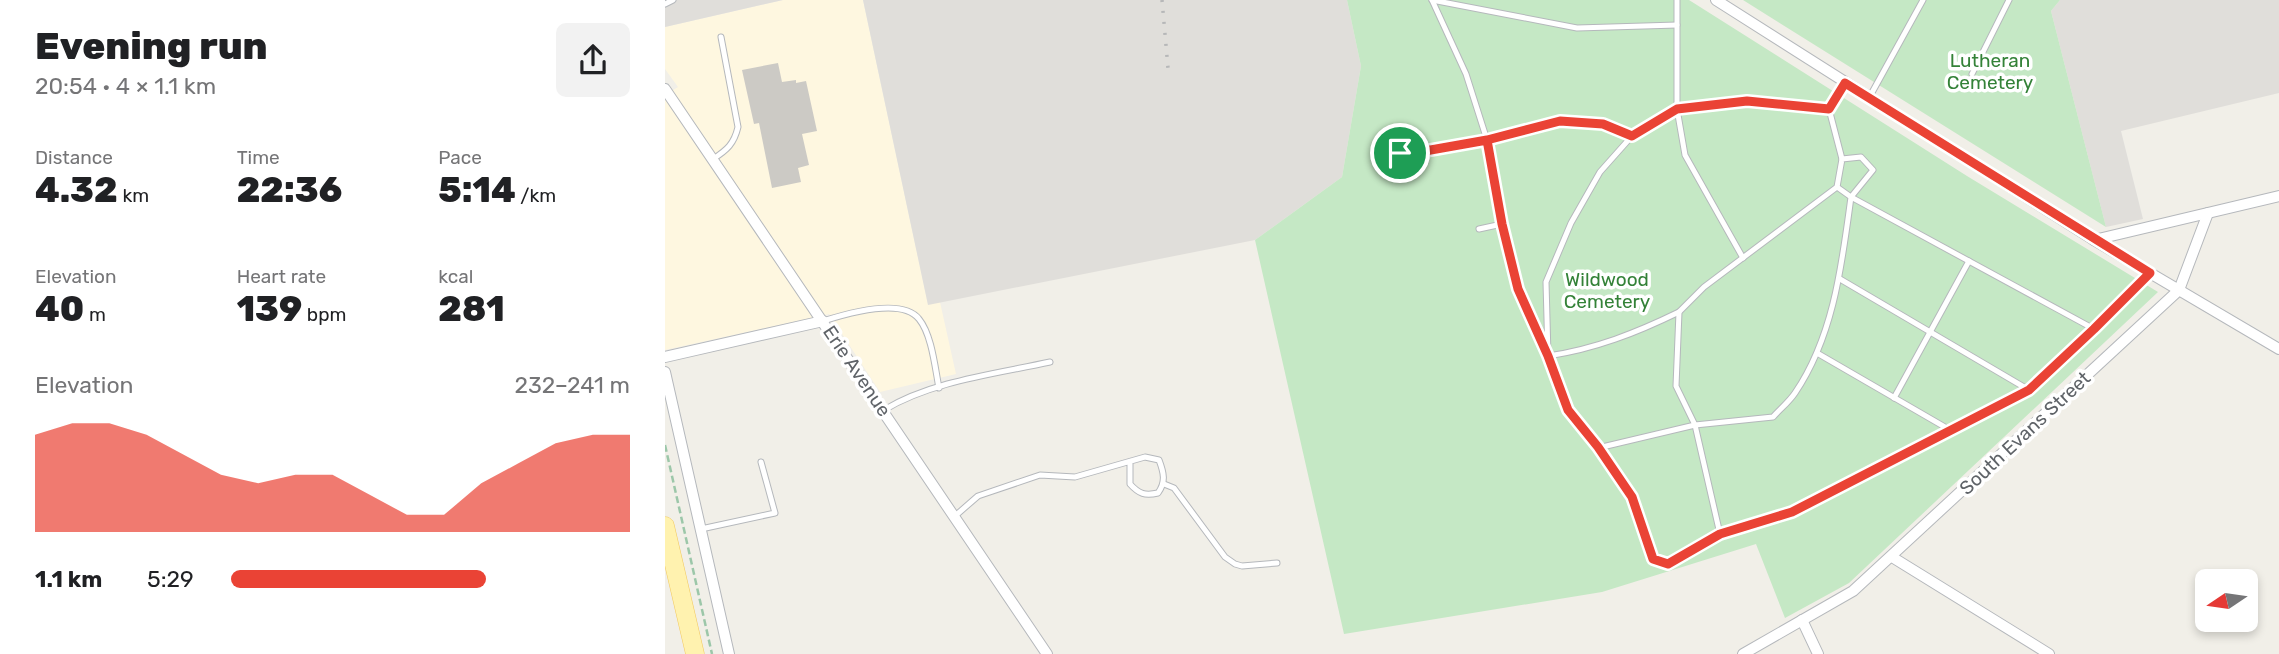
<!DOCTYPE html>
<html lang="en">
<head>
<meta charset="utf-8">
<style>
	body { margin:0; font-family:Rubik,sans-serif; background:#f2f2f2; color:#202124; height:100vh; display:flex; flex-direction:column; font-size:26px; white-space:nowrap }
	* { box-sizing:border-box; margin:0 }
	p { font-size:23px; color:#757577 }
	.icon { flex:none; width:38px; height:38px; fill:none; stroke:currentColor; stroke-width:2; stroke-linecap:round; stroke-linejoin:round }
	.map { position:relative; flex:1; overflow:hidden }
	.details { display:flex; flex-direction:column; background:#fff; width:665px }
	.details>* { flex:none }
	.needle { width:46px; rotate:257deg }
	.tools { position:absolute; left:1530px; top:569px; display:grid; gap:14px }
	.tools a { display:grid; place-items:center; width:63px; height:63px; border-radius:10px; background:#fff; box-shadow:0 4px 10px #0003; font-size:35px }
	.pin { position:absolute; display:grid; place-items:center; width:60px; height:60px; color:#fff; margin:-30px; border:4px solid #fff; border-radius:50%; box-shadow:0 2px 7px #0007 }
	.round { display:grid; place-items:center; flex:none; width:74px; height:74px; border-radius:10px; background:#f2f2f2 }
	.head { display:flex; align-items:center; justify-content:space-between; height:119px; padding:0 35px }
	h1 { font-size:38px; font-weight:800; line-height:52px }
	.figures { display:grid; grid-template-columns:repeat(3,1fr); gap:10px; height:119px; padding:7px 35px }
	.figures div { display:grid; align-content:center }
	.figures b { font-size:35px; font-weight:800 }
	.figures small { font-size:19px; font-weight:400 }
	.figures p { font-size:19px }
	.chart { height:196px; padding:14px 35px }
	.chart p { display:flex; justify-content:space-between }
	.chart svg { width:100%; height:126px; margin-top:7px; fill:#ea4335; opacity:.7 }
	ul { padding:0 35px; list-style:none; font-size:23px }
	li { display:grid; grid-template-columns:112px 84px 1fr; align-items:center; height:52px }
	li i { height:18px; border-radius:9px; background:#ea4335 }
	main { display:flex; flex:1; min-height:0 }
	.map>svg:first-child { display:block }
	.commercial { fill:#fef7e0 }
	.industrial { fill:#e0deda }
	.green { fill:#c5e8c5 }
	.building { fill:#cccac5 }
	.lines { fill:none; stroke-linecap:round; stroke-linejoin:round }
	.service-casing { stroke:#b5b8bc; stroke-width:7 }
	.minor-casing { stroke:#b5b8bc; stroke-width:12 }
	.primary-casing { stroke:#f2c960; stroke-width:19 }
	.path { stroke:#9cc7a9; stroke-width:2.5; stroke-dasharray:7 3.5; stroke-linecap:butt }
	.service { stroke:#fff; stroke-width:5 }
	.minor { stroke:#fff; stroke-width:10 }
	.primary { stroke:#fff2af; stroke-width:18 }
	.rail { stroke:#b6b7b8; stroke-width:3.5; stroke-dasharray:2 9; stroke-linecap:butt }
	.route-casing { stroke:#fff; stroke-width:14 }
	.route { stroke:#ea4335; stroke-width:9 }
	.labels { text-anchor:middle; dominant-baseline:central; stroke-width:7; stroke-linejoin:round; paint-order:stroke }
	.park-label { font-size:19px; fill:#348238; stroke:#fff }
	.street-label { font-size:19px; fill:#5f6368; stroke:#fff }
</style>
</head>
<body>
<main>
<section class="details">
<div class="head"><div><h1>Evening run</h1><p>20:54 · 4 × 1.1 km</p></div><a class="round"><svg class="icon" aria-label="share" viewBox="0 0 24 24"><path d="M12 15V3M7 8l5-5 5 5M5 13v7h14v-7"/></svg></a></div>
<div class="figures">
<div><p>Distance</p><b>4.32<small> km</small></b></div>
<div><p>Time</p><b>22:36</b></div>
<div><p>Pace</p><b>5:14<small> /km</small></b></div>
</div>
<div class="figures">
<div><p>Elevation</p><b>40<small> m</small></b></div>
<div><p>Heart rate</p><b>139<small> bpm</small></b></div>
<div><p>kcal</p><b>281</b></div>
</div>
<div class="chart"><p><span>Elevation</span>232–241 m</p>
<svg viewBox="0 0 160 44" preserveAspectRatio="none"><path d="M0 44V10L10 6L20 6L30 10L40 17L50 24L60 27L70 24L80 24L90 31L100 38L110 38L120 27L130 20L140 13L150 10L160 10V44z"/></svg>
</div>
<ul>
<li><b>1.1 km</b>5:29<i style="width:64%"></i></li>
</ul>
</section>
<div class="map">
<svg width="1614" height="654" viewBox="0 0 1614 654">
	<rect width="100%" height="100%" fill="#f1efe8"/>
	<path class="commercial" d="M118,0H198L263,304L275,302L291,374L215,392L164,314L0,350V95L13,87L0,69V27Z"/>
	<g class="industrial">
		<path d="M0,0H118L0,27Z"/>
		<path d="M198,0H682L696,66L677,177L590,240L263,305Z"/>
		<path d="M1395,0H1614V93L1456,131L1478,219L1441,227L1386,11Z"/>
	</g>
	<g class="green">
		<path d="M682,0H1024L1302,176L1493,292L1184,583L1120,618L1091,544L937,592L679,634L590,240L677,177L696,66Z"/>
		<path d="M1078,0H1395L1386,11L1441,227Z"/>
	</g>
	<path class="building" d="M113,63L117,82L131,80V83L141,81L152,131L137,134L144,165L133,168L136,182L107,188L94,123L89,124L77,70Z"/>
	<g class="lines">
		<g class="service-casing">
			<g id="service">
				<path d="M767,0L801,74L822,140L837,224L853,289L883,356L903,410L933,448L967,497L988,559L1003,564L1055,534L1127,512L1364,390L1429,329L1485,273"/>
				<path d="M767,0L912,28L1012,25"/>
				<path d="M1012,0V109L1020,155L1078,258"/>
				<path d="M0,4L8,0"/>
				<path d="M1307,74L1344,0"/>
				<path d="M1204,98L1258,0"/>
				<path d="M1164,109L1177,159"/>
				<circle cx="748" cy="153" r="12"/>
				<path d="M760,151L822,140L895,121L938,124L967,136"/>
				<path d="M48,159C62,150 69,144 73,127L56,37"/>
				<path d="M814,229L837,224"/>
				<path d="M1175,279L1364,390"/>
				<path d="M1014,312C971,333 930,349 883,356L881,282L906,223L935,172L967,136L1012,109L1082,101L1164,109L1180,83"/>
				<path d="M158,321C180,314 237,297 254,319C267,335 270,368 274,388"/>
				<path d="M1152,353L1285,430"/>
				<path d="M1229,398L1304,261"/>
				<path d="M219,410C267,381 330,374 385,362"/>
				<path d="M933,448L1030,425L1108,417C1115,409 1124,402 1130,393C1169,336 1177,263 1186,197L1172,187"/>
				<path d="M499,484L509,488L560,557L570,564L577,566L612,563"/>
				<path d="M290,516L313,496L375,475L410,477L480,457L494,460C499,473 501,482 493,493C480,496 474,494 465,484V462"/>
				<path d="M36,529L110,513L96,462"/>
				<path d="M1055,534L1030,425L1011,386L1014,312L1039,287L1172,187L1177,159L1196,157L1208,170L1186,197L1429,329"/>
			</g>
		</g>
		<g class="minor-casing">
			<g id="minor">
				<path d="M1051,0L1429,240L1614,349"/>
				<path d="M0,89L382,654"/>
				<path d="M1429,240L1614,196"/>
				<path d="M0,357L158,321"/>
				<path d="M0,372L64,654"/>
				<path d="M1227,557L1384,654"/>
				<path d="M1137,620L1153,654"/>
				<path d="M1078,654L1188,591L1514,290L1543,213"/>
			</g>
		</g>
		<g class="primary-casing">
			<path id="primary" d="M0,526L30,654"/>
		</g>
		<path class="path" d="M0,445L47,654"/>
		<use href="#service" class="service"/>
		<use href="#minor" class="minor"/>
		<use href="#primary" class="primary"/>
		<path class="rail" d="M497,0L503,68"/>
	</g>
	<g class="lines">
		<g class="route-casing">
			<path id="route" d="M735,153L738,146L744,141L756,144L760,151L822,140L837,224L853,289L883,356L903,410L933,447L967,497L988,559L1003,564L1055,534L1127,512L1364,390L1429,329L1485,273L1180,83L1164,109L1082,101L1012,109L967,136L938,124L895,121L822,140L760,151L756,162L749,166L741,164L735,153"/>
		</g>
		<use href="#route" class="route"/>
	</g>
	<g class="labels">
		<g class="park-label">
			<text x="1325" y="60">Lutheran<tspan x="1325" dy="22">Cemetery</tspan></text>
			<text x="942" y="279">Wildwood<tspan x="942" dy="22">Cemetery</tspan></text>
		</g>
		<g class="street-label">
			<text transform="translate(192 371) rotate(56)">Erie Avenue</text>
			<text transform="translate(1360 433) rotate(-43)">South Evans Street</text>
		</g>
	</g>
</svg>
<div class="tools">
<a><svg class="needle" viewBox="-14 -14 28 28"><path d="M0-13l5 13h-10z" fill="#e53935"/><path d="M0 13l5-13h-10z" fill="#757577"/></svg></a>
</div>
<div class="pin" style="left:735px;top:153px;background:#1e9e55"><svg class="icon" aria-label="arrive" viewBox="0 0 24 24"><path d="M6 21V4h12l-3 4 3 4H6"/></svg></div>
</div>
</main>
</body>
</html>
